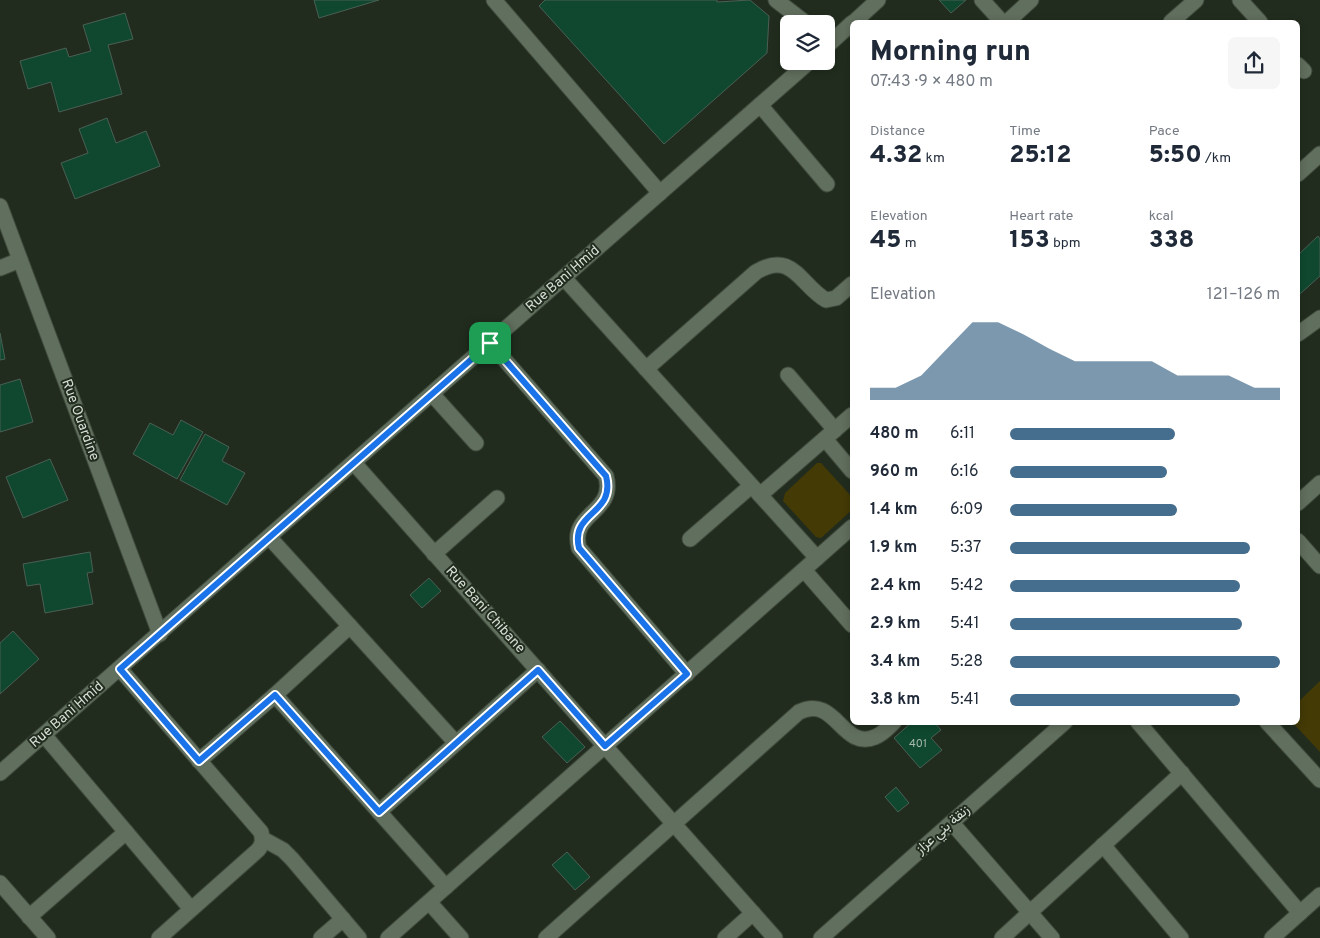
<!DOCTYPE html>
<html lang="en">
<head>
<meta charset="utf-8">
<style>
	body { margin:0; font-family:Overpass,Vazirmatn,sans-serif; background:#f6f6f7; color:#1f2937; height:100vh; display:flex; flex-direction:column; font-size:19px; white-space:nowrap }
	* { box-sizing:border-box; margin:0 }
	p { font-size:16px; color:#747a83 }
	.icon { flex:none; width:28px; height:28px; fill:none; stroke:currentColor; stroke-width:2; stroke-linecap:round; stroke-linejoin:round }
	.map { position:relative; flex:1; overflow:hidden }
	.drawer { position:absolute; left:850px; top:20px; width:450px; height:705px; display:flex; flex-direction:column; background:#fff; border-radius:8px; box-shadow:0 2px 8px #0003 }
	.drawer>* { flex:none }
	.fabs { position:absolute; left:780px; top:15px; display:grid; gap:10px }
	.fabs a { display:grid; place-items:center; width:55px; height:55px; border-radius:8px; background:#fff; box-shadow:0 2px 8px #0003; font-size:25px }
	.pin { position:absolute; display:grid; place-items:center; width:42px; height:42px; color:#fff; margin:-21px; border-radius:10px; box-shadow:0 2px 8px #0006 }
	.round { display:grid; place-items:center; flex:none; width:52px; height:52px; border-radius:8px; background:#f6f6f7 }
	.head { display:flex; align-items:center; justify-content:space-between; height:85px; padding:0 20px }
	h1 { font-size:28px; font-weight:800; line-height:38px }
	.figures { display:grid; grid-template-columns:repeat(3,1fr); gap:8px; height:85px; padding:5px 20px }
	.figures div { display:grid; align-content:center }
	.figures b { font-size:25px; font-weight:800 }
	.figures small { font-size:14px; font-weight:400 }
	.figures p { font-size:14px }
	.chart { height:140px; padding:10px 20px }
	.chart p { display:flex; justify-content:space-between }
	.chart svg { width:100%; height:90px; margin-top:5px; fill:#456d8d; opacity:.7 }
	ul { padding:0 20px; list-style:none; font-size:16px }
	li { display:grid; grid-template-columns:80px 60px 1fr; align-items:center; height:38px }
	li i { height:12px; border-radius:6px; background:#456d8d }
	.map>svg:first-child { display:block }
	.green { fill:#433a06 }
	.building { fill:#0f482f; stroke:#4b5f54 }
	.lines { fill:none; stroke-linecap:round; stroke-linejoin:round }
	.minor-casing { stroke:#3f4a3d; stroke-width:17 }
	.minor { stroke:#616f5e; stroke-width:15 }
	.route-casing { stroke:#fff; stroke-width:10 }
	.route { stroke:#1a73e8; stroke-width:6 }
	.labels { text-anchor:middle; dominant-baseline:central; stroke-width:4; stroke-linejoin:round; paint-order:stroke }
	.number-label { font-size:11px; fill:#a5b9ac }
	.street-label { font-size:14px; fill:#d7dfd5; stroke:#212c1e }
</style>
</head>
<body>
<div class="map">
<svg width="1320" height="938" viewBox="0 0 1320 938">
	<rect width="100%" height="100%" fill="#212c1e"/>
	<g class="green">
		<path d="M817,463H821L852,497V510L821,538L816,537L783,501L785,493Z"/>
		<path d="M1320,681V752L1293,723L1298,722V702Z"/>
	</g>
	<g class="building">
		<path d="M314,0H379L319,18Z"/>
		<path d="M545,0H717V2L750,0L769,16L767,53L664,144L539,6Z"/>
		<path d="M939,0H966L951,13Z"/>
		<path d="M125,13L133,39L108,45L122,94L59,112L51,82L28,89L20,61L66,48L69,57L91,51L83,25Z"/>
		<path d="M107,118L116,143L146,131L160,166L75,199L61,163L88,153L79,129Z"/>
		<path d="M1318,236L1320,239V276L1300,294L1298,291V255Z"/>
		<path d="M0,333L5,359L0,360Z"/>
		<path d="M20,379L33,422L0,432V385Z"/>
		<path d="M181,420L203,432L177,479L133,454L150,423L173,435Z"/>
		<path d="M205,434L229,447L222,461L245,473L227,505L180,480Z"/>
		<path d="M50,459L68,500L23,518L6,477Z"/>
		<path d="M90,552L93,572L87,573L93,604L45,613L40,584L27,586L23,564Z"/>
		<path d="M429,578L441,591L422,608L410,595Z"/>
		<path d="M13,631L39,659L0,694V643Z"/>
		<path d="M560,721L585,747L567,763L542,737Z"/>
		<path d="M912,722H934L941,730L931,738L942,750L920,768L894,738Z"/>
		<path d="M896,787L909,803L898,812L885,797Z"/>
		<path d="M567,852L590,877L575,890L552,865Z"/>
	</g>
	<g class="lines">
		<g class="minor-casing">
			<g id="minor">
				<path d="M494,0L660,193"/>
				<path d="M776,0L807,24"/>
				<path d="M982,0L1002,22"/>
				<path d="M1240,0L1260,22"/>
				<path d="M854,22L878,0"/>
				<path d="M1007,22L1031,0"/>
				<path d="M1171,22L1196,0"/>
				<path d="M826,47L852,23"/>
				<path d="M1298,65L1304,71"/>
				<path d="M760,105L827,184"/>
				<path d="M1298,174L1320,154"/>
				<path d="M0,206L160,634"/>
				<path d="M0,268L20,260"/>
				<path d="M564,278L817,558"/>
				<path d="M1298,334L1320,318"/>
				<path d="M490,343L606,476C616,514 569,512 579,548L687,674"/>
				<path d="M646,369L756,272C793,250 800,285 826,300L836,298L852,284"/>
				<path d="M788,375L835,430"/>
				<path d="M432,394L476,443"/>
				<path d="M825,439L852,471"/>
				<path d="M354,463L775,938"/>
				<path d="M760,495L852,415"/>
				<path d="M1298,503L1320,483"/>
				<path d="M269,537L456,743"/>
				<path d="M690,539L751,486"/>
				<path d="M1298,541L1320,566"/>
				<path d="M434,554L497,498"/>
				<path d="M804,570L852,625"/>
				<path d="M120,669L261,832C263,840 263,844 258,850L159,938"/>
				<path d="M275,695L446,887"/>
				<path d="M1138,722L1300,913"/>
				<path d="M1267,722L1320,780"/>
				<path d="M44,735L191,909"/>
				<path d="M199,761L275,695L350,626"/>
				<path d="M0,773L810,61"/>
				<path d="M379,812L538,670"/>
				<path d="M952,823L1052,938"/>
				<path d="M263,839L283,850L292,859L359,938"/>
				<path d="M1103,845L1181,938"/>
				<path d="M0,883L48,938"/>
				<path d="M429,902L461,938"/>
				<path d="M29,917L126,832"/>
				<path d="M321,938L343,919"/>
				<path d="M388,938L852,527"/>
				<path d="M546,938L799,712C836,694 842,751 875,737C883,734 888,728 894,722"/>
				<path d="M725,938L753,913"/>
				<path d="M821,938L1065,722"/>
				<path d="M1002,938L1182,773"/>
				<path d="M1272,938L1320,895"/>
			</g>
		</g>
		<use href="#minor" class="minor"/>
	</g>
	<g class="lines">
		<g class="route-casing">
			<path id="route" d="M490,343L606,476C616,515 570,511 579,548L687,674L605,746L538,670L379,812L275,695L199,761L120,669Z"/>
		</g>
		<use href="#route" class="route"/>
	</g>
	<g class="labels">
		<g class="number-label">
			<text x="918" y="744">401</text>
		</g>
		<g class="street-label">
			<text transform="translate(563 279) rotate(-41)">Rue Bani Hmid</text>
			<text transform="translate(80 420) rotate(70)">Rue Ouardine</text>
			<text transform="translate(485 610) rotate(48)">Rue Bani Chibane</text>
			<text transform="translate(67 715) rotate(-41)">Rue Bani Hmid</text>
			<text transform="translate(943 830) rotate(-41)">زنقة بني عزاز</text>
		</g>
	</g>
</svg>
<div class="fabs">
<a><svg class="icon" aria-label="layers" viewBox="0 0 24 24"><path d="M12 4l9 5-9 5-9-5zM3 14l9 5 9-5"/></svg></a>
</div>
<div class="pin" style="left:490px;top:343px;background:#1e9e55"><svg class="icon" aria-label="arrive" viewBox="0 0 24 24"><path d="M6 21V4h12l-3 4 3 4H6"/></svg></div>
<section class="drawer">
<div class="head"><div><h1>Morning run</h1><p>07:43 · 9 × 480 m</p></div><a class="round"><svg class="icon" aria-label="share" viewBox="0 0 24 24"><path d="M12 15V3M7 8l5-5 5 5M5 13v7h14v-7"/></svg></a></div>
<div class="figures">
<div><p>Distance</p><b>4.32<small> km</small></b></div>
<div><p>Time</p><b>25:12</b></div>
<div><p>Pace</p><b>5:50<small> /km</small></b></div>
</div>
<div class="figures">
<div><p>Elevation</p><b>45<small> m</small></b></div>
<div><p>Heart rate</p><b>153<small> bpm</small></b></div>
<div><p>kcal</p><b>338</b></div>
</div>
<div class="chart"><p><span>Elevation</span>121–126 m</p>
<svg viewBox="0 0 160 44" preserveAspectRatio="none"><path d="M0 44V38L10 38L20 32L30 19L40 6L50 6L60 12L70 19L80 25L90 25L100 25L110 25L120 32L130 32L140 32L150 38L160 38V44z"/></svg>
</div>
<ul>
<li><b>480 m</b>6:11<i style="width:61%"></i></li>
<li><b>960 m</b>6:16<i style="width:58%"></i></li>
<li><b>1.4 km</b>6:09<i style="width:62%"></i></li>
<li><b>1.9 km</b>5:37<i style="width:89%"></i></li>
<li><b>2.4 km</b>5:42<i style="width:85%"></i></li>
<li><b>2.9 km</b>5:41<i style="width:86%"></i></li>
<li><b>3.4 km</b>5:28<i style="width:100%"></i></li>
<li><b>3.8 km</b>5:41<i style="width:85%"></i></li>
</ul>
</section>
</div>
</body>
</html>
